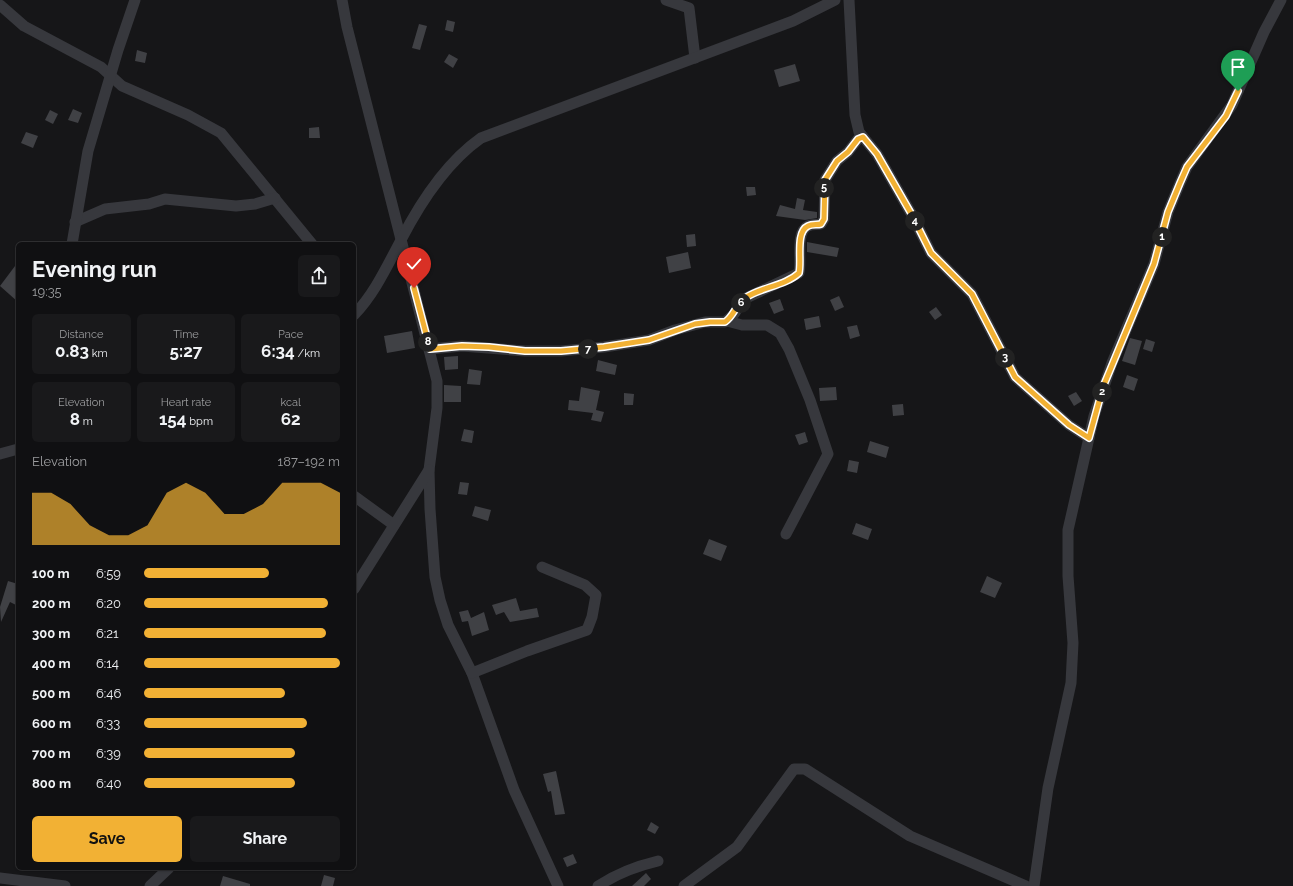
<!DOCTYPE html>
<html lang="en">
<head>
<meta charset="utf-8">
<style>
	body { margin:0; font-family:Raleway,sans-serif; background:#19191b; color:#f1f3f6; height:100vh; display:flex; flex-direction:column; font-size:15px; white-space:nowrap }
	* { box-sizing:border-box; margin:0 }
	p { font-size:13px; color:#9c9d9f }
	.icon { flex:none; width:22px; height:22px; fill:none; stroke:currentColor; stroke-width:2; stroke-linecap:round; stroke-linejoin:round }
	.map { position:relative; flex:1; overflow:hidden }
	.details { position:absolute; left:16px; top:242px; width:340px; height:628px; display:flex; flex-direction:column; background:#101012; border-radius:6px; box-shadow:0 1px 3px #0004,0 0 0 1px #303032 }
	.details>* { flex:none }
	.pin { position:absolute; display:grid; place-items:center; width:34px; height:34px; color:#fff; margin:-41px -17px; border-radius:50% 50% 50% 0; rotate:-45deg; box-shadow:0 0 4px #0007 }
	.pin .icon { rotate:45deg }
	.km { position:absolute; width:20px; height:20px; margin:-10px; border-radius:50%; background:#222; color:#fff; font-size:11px; line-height:20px; text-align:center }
	.round { display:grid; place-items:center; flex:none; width:42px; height:42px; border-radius:6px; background:#19191b }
	.summary { display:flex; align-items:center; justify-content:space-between; height:68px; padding:0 16px }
	h1 { font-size:22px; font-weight:700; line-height:30px }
	.metrics { display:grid; grid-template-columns:repeat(3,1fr); gap:6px; height:68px; padding:4px 16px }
	.metrics div { display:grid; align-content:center; border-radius:6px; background:#19191b; text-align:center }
	.metrics b { font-size:17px; font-weight:700 }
	.metrics small { font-size:11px; font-weight:400 }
	.metrics p { font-size:11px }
	.chart { height:112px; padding:8px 16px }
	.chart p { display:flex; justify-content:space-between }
	.chart svg { width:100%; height:72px; margin-top:4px; fill:#f2b134; opacity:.7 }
	.button { display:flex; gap:8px; margin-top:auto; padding:8px 16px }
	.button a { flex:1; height:46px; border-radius:6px; background:#f2b134; color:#111; font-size:16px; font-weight:700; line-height:46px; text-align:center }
	.button a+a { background:#19191b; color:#f1f3f6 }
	ul { padding:0 16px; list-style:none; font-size:13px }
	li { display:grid; grid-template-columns:64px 48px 1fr; align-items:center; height:30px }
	li i { height:10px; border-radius:5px; background:#f2b134 }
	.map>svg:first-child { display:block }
	.building { fill:#404145 }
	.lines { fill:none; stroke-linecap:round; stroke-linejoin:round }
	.minor { stroke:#37383d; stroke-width:11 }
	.route-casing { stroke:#fff; stroke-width:8 }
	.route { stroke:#f2b134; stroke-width:5 }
</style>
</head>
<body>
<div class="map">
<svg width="1293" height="886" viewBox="0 0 1293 886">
	<rect width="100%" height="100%" fill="#161618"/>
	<g class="building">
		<path d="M447,20L455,22L453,32L445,30Z"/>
		<path d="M419,24L427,26L420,50L412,48Z"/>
		<path d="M137,50L147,53L145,63L135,61Z"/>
		<path d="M449,54L458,59L453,68L444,62Z"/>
		<path d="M795,64L800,81L779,87L774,70Z"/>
		<path d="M73,109L82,113L78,123L68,120Z"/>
		<path d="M50,110L58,114L53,124L45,120Z"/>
		<path d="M319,127L320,138H309V128Z"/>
		<path d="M26,132L38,136L33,148L21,143Z"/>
		<path d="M746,187H755L756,195L747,196Z"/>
		<path d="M797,198L805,200L803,210L817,212V218L805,220L776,216L780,205L795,209Z"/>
		<path d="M695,234L696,246L687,247L686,235Z"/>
		<path d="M807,242L839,248L837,257L807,252Z"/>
		<path d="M688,252L691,268L669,273L666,257Z"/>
		<path d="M18,262V302L0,286Z"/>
		<path d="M839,296L844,307L835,311L830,300Z"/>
		<path d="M780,299L784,310L774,314L769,303Z"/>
		<path d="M936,307L942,315L935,320L929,312Z"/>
		<path d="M819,316L821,327L806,330L804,319Z"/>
		<path d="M857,325L860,336L850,339L847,327Z"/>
		<path d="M412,331L415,348L387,353L384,336Z"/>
		<path d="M1130,338L1142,341L1135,365L1122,361Z"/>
		<path d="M1146,339L1155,342L1152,352L1143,349Z"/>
		<path d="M458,356V369L445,370L444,357Z"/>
		<path d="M598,360L617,365L615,375L596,371Z"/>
		<path d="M469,369L482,371L480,385L467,384Z"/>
		<path d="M1127,375L1138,379L1134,391L1123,387Z"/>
		<path d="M444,385L461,386V402H444Z"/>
		<path d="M581,387L600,391L596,410L604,412L601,422L591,420L593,413L568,410L569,400L579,401Z"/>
		<path d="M836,387L837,400L820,401L819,388Z"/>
		<path d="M1076,392L1082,401L1074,406L1068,396Z"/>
		<path d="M624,393L634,394L633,405H624Z"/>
		<path d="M903,404L904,415L893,416L892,405Z"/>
		<path d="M464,429L474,431L472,443L461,441Z"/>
		<path d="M805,432L808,442L799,445L795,435Z"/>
		<path d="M870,441L889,447L886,458L867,452Z"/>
		<path d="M849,460L859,462L857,473L847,471Z"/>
		<path d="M460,482L469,483L467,495L458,494Z"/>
		<path d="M475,506L491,510L488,521L472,516Z"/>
		<path d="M856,523L872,529L868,540L852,534Z"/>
		<path d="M709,539L727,546L721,561L703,554Z"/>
		<path d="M987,576L1002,583L995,598L980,592Z"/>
		<path d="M8,581L18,584V606L10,602L1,622L0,607Z"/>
		<path d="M516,598L520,611L537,608L539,617L510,622L504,612L496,615L492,605Z"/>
		<path d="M468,610L471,618L484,612L489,630L472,636L468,621L462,622L459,612Z"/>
		<path d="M556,771L565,814L555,815L551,791L548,792L543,774Z"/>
		<path d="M651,822L659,827L655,834L647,830Z"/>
		<path d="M573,854L577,863L567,867L563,858Z"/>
		<path d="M646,873L651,879L644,886H632Z"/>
		<path d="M324,875L335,878L333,886H321Z"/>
		<path d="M223,876L250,884V886H220Z"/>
	</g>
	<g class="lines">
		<g class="minor">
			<path d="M342,0L347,27L437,381V408L429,470L430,509L435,577L440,600L448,625L472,673L514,790L558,886"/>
			<path d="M666,0L689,8L695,58"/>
			<path d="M849,0L855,115L859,132L877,154L912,215L931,253L972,294L1015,377L1069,425L1089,438"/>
			<path d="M0,5L24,26L101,67L122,86L188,115L221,133L312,244"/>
			<path d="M75,222L105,209L149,204L165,199L236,206L255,204L275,198"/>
			<path d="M72,244L88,151L118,50L135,0"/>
			<path d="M354,315C375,293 387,266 401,240C420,203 447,162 481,138L793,21L835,0"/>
			<path d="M727,321L742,325H767L780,333L789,349L810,400L828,454L786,534"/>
			<path d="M430,349L462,346L525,351H561L604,347L649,340L675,330L705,322H725L734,314L744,299L799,273C802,261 795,232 808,226C812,224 817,225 821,224L824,219L825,180L837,161L848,152L858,139L863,137"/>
			<path d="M0,454L18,449"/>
			<path d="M354,496L394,525"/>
			<path d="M354,589L429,470"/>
			<path d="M472,673L527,651L587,630L592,617L596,595L585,585L542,567"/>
			<path d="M0,878L65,886"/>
			<path d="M150,886L169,868"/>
			<path d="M598,886C616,874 637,866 658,861"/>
			<path d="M684,886L737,847L794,769H805L910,836L1026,886"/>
			<path d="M1034,886L1048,788L1071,683L1073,643L1068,576V530L1094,416L1112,363L1154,264L1168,212L1180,183L1187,167L1232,105L1264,32L1281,0"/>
		</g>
	</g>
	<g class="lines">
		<g class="route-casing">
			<path id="route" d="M414,288L430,349L462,346L489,347L525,351H561L604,347L649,340L695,324L710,322H725C734,316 736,304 745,298C761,287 785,286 799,273C802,261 795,232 808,226C812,224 817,225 821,224L824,219L825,180L837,161L848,152L858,139L863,137L877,154L912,215L931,253L972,294L1015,377L1069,425L1089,438L1103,387L1154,264L1168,212L1180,183L1187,167L1226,116L1238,91"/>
		</g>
		<use href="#route" class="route"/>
	</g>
</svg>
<div class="pin" style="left:1238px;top:91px;background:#1e9e55"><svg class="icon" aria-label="arrive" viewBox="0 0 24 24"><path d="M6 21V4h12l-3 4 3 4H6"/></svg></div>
<div class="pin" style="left:414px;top:288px;background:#d93025"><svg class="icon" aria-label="check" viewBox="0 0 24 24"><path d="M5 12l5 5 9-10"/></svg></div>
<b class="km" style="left:1162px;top:237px">1</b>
<b class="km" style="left:1102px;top:392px">2</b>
<b class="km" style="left:1005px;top:358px">3</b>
<b class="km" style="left:915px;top:221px">4</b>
<b class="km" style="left:824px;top:188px">5</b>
<b class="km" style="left:741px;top:303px">6</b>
<b class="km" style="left:588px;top:349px">7</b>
<b class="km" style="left:428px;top:342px">8</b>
<section class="details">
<div class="summary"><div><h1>Evening run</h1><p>19:35</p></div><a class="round"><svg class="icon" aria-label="share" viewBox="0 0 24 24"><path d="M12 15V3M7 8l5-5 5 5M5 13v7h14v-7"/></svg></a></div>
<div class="metrics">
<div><p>Distance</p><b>0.83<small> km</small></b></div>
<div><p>Time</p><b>5:27</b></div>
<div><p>Pace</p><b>6:34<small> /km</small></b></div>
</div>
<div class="metrics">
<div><p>Elevation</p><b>8<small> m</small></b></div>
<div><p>Heart rate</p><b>154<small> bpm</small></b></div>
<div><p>kcal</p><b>62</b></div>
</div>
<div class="chart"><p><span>Elevation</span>187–192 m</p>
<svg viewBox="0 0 160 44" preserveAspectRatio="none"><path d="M0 44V12L10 12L20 19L30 32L40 38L50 38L60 32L70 12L80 6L90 12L100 25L110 25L120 19L130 6L140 6L150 6L160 12V44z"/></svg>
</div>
<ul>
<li><b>100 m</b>6:59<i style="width:64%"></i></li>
<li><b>200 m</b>6:20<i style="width:94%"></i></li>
<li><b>300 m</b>6:21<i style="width:93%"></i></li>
<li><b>400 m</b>6:14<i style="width:100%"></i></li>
<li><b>500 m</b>6:46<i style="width:72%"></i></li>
<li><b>600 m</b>6:33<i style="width:83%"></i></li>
<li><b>700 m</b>6:39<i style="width:77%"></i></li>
<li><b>800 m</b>6:40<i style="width:77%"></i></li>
</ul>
<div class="button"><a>Save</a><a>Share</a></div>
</section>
</div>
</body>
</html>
